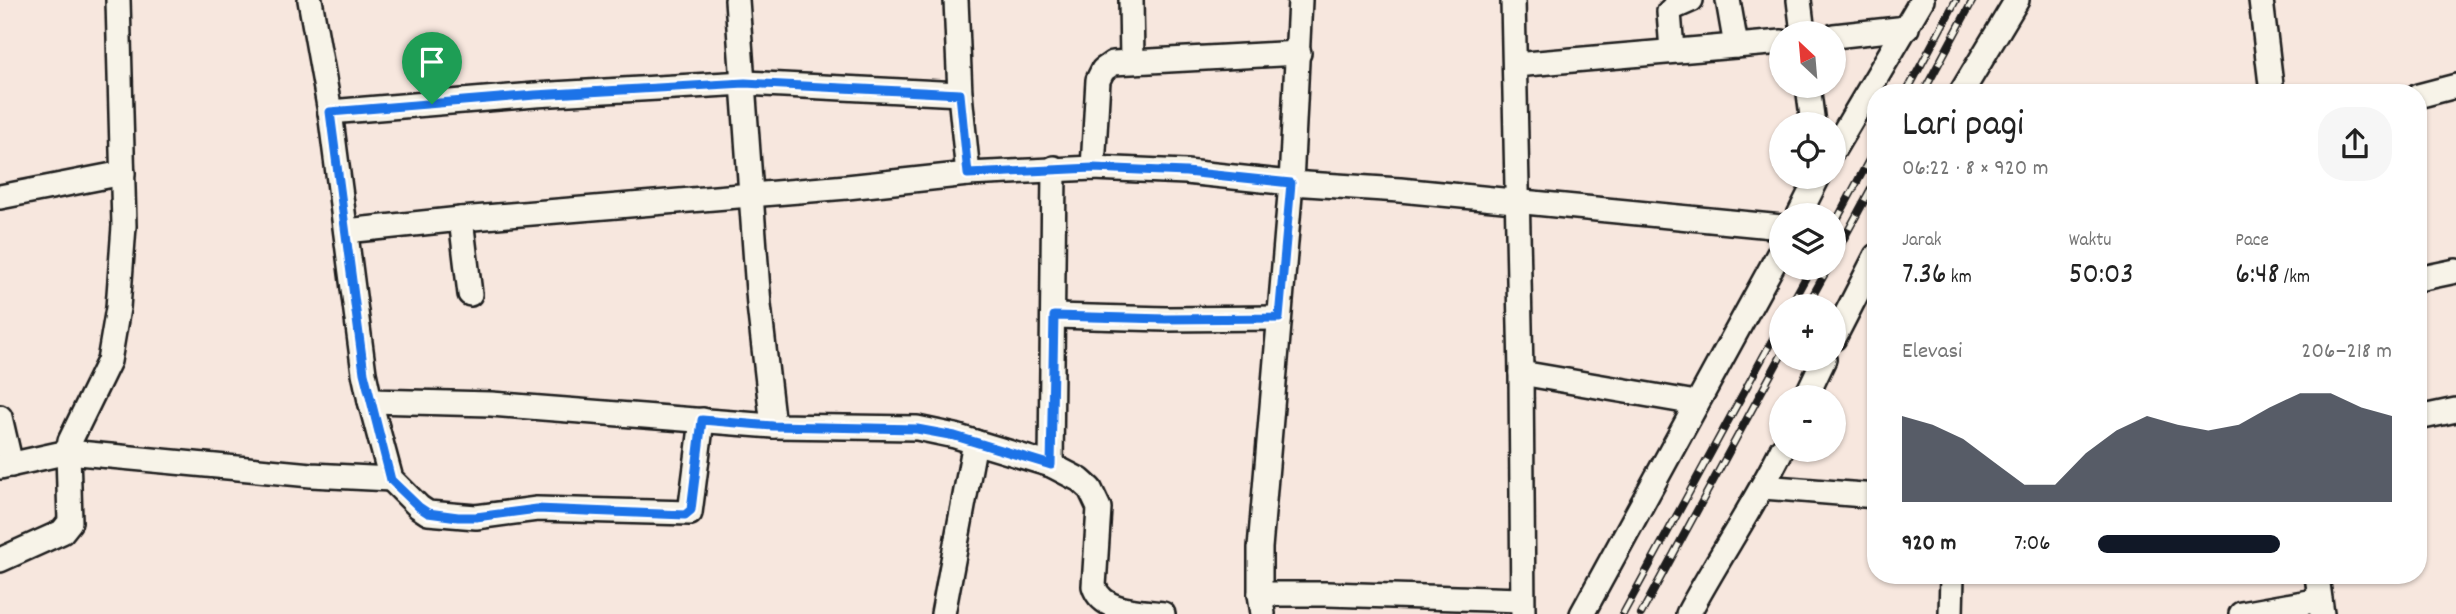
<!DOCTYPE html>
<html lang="id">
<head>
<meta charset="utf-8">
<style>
	body { margin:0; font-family:Dekko,sans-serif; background:#f6f6f6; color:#222; height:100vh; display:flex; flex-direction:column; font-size:26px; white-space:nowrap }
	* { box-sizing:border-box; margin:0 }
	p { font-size:23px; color:#767676 }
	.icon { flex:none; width:38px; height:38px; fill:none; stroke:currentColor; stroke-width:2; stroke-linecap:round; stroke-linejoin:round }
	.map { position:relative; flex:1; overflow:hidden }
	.sheet { position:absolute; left:1867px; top:84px; width:560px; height:500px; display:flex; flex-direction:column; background:#fff; border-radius:28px; box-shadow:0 2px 5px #0004 }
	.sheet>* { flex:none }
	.needle { width:46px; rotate:334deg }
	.tools { position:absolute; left:1769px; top:21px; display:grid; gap:14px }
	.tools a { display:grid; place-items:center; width:77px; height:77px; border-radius:50%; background:#fff; box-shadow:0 2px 5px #0004; font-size:35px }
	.pin { position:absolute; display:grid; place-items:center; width:60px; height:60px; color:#fff; margin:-72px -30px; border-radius:50% 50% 50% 0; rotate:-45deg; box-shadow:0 0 7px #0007 }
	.pin .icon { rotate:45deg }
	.round { display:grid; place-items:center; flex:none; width:74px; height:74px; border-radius:28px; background:#f6f6f6 }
	.summary { display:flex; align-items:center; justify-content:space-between; height:119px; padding:0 35px }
	h1 { font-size:38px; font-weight:600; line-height:52px }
	.figures { display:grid; grid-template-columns:repeat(3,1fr); gap:10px; height:119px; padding:7px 35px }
	.figures div { display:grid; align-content:center }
	.figures b { font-size:30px; font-weight:600 }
	.figures small { font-size:19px; font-weight:400 }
	.figures p { font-size:19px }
	.chart { height:196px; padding:14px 35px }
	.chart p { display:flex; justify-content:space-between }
	.chart svg { width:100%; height:126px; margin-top:7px; fill:#111827; opacity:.7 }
	ul { padding:0 35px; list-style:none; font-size:23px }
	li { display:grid; grid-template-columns:112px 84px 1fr; align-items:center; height:52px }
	li i { height:18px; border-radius:9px; background:#111827 }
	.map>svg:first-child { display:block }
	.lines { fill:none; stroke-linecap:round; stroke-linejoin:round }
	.minor-casing { stroke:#1c1c1c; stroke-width:28 }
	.minor { stroke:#f7f3e8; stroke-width:23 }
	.rail-casing { stroke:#1c1c1c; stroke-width:8 }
	.rail { stroke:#f7f3e8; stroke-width:5; stroke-dasharray:16; stroke-linecap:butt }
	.route-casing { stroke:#fff; stroke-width:14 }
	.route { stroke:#1a73e8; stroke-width:9 }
</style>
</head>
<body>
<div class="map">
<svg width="2456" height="614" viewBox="0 0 2456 614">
	<rect width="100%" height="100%" fill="#f7e7de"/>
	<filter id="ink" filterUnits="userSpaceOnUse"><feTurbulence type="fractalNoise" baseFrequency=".0143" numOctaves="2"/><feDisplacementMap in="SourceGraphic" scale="14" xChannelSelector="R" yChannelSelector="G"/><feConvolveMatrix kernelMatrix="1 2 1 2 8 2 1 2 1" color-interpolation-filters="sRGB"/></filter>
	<g filter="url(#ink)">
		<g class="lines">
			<g class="minor-casing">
				<g id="minor">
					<path d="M310,0L330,112L364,373L370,401L491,404L773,426L917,428L955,436L1051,465L1080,480L1090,489L1099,508L1094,586C1102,613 1141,611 1163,614"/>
					<path d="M737,0L759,305L773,426"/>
					<path d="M956,0L960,94L968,174"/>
					<path d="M1131,0L1132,61"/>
					<path d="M1513,0L1521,373L1523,614"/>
					<path d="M1728,0L1736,46"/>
					<path d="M1799,0L1803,33"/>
					<path d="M2261,0L2272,93"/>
					<path d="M1834,36L1907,28"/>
					<path d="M1672,50L1669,12L1673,8L1691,0"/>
					<path d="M1515,65L1782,42"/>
					<path d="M1808,86L1813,124"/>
					<path d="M1961,93L2017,0"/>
					<path d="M2418,96L2456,86"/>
					<path d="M330,112L535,95L745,83L960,94"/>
					<path d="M1834,149L1922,0"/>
					<path d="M1093,168L1098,80L1103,70L1113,63L1299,53"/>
					<path d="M0,197L123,173"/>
					<path d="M1799,215L1818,177"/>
					<path d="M461,219L470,294"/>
					<path d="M346,231L461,219L847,187L968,174L1093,168L1186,172L1291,183L1400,190L1782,227"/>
					<path d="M2418,279L2456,271"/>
					<path d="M1054,316L1166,319L1279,318"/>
					<path d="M1834,338L1876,256"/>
					<path d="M1521,373L1696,403"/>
					<path d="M1806,397L1824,359"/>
					<path d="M370,401L391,479L419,507L428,513L476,517L537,509L690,513L702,420"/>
					<path d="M0,417L11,465"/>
					<path d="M2418,418L2456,410"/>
					<path d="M1051,465L1054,168"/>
					<path d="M0,467L68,452L311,475L391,479"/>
					<path d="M1763,487L1876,496"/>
					<path d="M0,560L62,532L70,522L68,452L70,441L109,361L118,308L124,226L118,0"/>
					<path d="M2317,576L2322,614"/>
					<path d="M1260,594H1327L1522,600"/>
					<path d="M943,614L975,442"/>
					<path d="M1263,614L1260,594V548L1291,183L1300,0"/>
					<path d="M1582,614L1782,248"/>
					<path d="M1688,614C1718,558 1754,506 1782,449"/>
					<path d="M1951,614L1952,576"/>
					<path d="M2241,614L2320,600"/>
				</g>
			</g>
			<use href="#minor" class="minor"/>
			<g class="rail-casing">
				<g id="rail">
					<path d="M1906,93L1956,0"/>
					<path d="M1923,93L1973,0"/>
					<path d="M1834,225L1876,147"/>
					<path d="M1834,257L1876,179"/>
					<path d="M1790,306L1811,268"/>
					<path d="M1807,306L1828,268"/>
					<path d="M1623,614L1782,322"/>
					<path d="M1641,614L1782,354"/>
				</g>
			</g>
			<use href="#rail" class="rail"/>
		</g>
	</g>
	<g class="lines" filter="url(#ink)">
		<g class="route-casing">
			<path id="route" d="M745,83L960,94L968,174L1093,168L1186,172L1291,183L1279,318L1166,319L1054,316L1051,465L955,436L917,429L773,426L702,420L691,510L685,515L537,509L476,517H458L428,513L419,507L391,480L364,373L330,112L535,95Z"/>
		</g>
		<use href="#route" class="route"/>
	</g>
</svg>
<div class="tools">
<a><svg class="needle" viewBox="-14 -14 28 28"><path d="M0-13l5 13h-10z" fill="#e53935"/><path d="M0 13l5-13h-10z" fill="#767676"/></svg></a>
<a><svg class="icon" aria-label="locate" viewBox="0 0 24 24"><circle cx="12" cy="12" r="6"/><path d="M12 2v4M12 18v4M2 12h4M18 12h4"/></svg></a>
<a><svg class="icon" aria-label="layers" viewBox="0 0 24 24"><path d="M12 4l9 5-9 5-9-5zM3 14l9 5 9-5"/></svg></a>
<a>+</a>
<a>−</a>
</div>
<div class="pin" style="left:432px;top:104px;background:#1e9e55"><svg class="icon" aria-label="arrive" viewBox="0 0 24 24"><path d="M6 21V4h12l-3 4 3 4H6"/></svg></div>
<section class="sheet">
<div class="summary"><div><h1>Lari pagi</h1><p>06:22 · 8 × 920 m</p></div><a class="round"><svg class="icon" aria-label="share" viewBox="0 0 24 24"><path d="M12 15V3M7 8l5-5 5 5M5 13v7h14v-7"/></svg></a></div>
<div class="figures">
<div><p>Jarak</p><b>7.36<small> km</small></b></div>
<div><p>Waktu</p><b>50:03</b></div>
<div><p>Pace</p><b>6:48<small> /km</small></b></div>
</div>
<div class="chart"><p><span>Elevasi</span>206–218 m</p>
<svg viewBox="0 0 160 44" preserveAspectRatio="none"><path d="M0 44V14L10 17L20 22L30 30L40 38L50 38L60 27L70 19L80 14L90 17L100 19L110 17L120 11L130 6L140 6L150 11L160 14V44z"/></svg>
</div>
<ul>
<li><b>920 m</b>7:06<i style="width:62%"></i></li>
</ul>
</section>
</div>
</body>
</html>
